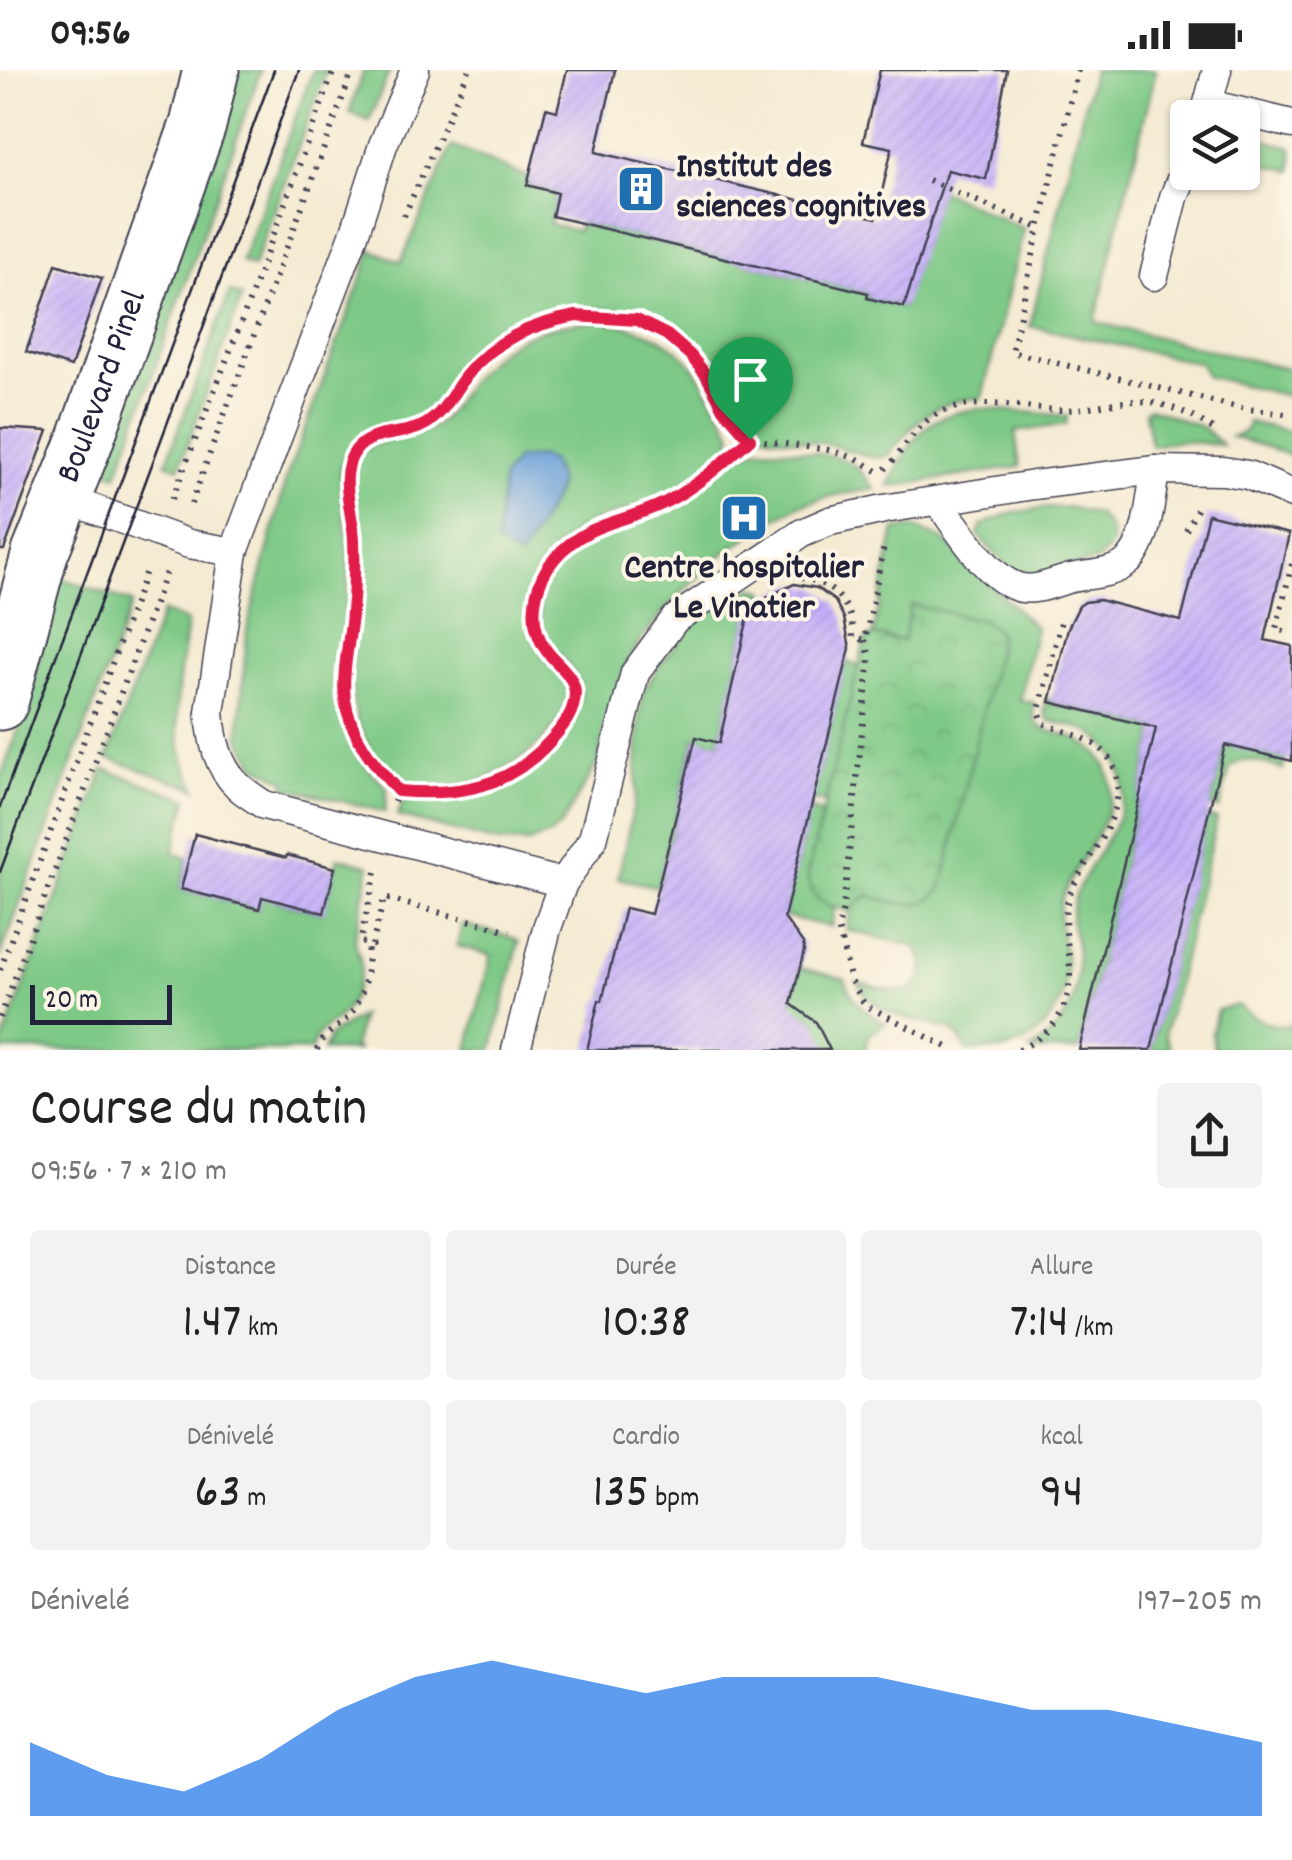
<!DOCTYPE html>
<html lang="fr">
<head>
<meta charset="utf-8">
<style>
	body { margin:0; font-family:Dekko,sans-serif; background:#f2f2f2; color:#222; height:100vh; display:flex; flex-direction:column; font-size:38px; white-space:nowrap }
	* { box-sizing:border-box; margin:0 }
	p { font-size:32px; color:#767676 }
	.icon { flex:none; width:55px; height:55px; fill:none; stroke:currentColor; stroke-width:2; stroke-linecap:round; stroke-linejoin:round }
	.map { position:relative; height:980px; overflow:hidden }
	.drawer { display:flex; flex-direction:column; background:#fff; flex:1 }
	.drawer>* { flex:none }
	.tools { position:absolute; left:1170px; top:30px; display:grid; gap:20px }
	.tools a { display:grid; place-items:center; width:90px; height:90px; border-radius:10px; background:#fff; box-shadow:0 2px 8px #0004; font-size:50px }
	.scale { position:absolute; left:30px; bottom:25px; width:142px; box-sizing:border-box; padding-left:10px; border:5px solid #22223b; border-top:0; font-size:28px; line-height:35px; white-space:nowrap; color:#22223b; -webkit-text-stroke:8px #fcf5e5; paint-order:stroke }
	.pin { position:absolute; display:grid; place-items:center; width:85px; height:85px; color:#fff; margin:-102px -42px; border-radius:50% 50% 50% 0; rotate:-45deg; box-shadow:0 0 10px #0007 }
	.pin .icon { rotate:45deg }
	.round { display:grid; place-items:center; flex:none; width:105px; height:105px; border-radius:10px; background:#f2f2f2 }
	.headline { display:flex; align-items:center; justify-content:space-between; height:170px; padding:0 30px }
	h1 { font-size:55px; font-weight:600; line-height:75px }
	.figures { display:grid; grid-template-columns:repeat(3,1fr); gap:15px; height:170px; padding:10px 30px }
	.figures div { display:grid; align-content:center; border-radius:10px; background:#f2f2f2; text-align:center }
	.figures b { font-size:50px; font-weight:600 }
	.figures small { font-size:28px; font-weight:400 }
	.figures p { font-size:28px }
	.chart { height:280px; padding:20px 30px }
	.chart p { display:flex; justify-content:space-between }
	.chart svg { width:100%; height:180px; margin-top:10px; fill:#1a73e8; opacity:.7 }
	.status { display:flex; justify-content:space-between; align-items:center; height:70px; padding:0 50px; background:#fff; direction:ltr }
	.status svg { height:28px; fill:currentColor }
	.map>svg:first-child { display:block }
	.green { fill:#7ec987; stroke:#507661; stroke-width:2.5; fill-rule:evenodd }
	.park { fill:url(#park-crowns); stroke:#507661; stroke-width:2.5 }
	.water { fill:#6da2da; stroke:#48628a; stroke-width:2.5 }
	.building { fill:url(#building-hatch) }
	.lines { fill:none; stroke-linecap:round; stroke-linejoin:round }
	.service-casing { stroke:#424052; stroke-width:31 }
	.secondary-casing { stroke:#424052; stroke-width:59 }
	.path { stroke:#424052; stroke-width:6; stroke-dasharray:2.5 8; stroke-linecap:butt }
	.service { stroke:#fff; stroke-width:28 }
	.secondary { stroke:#fff; stroke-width:55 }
	.tram { stroke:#22223b; stroke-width:2.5 }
	.route-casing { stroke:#fff; stroke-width:20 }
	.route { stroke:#e11d48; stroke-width:12 }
	.labels { text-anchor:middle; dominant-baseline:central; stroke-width:8; stroke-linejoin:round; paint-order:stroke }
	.poi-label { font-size:35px; font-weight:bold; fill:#22223b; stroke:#fcf5e5; text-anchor:start }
	.street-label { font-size:35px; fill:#22223b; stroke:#fcf5e5 }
</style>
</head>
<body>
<div class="status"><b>09:56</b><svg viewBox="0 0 49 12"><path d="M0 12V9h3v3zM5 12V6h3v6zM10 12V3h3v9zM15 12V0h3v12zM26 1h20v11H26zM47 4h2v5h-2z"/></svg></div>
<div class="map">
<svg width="1292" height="980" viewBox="0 0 1292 980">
	<defs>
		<pattern id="park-crowns" width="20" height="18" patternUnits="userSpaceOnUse" patternTransform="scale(2.5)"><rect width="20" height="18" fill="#7ec987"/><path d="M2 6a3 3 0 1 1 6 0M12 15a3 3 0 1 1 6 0" fill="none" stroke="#6dac75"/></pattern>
		<pattern id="building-hatch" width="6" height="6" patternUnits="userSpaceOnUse" patternTransform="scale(2.5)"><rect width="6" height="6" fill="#c5affb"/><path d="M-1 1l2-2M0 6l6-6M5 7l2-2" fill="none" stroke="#a996d8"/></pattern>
	</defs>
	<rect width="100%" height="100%" fill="#fcf5e5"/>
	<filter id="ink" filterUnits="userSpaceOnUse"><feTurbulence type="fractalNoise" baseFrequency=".01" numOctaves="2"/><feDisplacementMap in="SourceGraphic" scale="20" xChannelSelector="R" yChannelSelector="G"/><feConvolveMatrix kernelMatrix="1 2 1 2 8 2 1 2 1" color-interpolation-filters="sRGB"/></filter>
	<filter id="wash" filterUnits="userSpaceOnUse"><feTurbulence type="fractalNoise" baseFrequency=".0048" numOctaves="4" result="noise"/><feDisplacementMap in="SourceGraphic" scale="40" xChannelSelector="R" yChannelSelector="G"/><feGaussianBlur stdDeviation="2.25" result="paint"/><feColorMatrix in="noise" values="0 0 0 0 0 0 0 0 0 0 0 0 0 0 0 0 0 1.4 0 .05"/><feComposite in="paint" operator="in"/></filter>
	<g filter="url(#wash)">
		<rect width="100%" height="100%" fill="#f5ebd3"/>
		<g class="green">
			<path d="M240,0H261L117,405L98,398L222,56Z"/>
			<path d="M313,0H327L253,197L241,192Z"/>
			<path d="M364,0H390L369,51L349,42Z"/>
			<path d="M1093,0H1156L1095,252L1292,300V327L1206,306L1200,293L1030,256Z"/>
			<path d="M1243,65L1292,77V101L1243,89Z"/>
			<path d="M452,76L529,108L527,115L557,123L550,154L578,161L580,153L868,223L867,228L903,237L940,120L1024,159L982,328C931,330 918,350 887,386C872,391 840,376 821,373C800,369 774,370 754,359C728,344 723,316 705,293C692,276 672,258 652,250C604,230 541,237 499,267C484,277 471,290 460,304C451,316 445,331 433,341C401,370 348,347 340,404C342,435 349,466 349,497C348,549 329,602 345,653C349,667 357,683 366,695C372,703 381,710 387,718L385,742L285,717L286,711L255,695L239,666L247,560L286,409L372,180L401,192Z"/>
			<path d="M230,222L242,227L179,398L166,393Z"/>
			<path d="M598,251C642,256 681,271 704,313C709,324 732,357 732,365C733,379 722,387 712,395C691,412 667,429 641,437C619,444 597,448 577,461C563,470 549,483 540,498C525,524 524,559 542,584C551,598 571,608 569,627C568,642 556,656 546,666C515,701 459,729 411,716C397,712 385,699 376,688C331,628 362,558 361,490C360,477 360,464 359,452C357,434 347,409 355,392C368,365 405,373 428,360C447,350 455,331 467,315C501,268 542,254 598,251ZM555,400L559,412L557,421L520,487L496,473Z"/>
			<path d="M980,338L1067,346L1066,354L1015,362L1020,397L888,417C899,394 916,358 941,348C953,342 967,341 980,338Z"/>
			<path d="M1149,338L1202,357L1222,375L1178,371L1151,376L1145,342Z"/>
			<path d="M1248,352L1292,362V387L1270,378L1231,367C1241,364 1247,363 1248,352Z"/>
			<path d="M760,378C780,378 838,382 854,395C861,401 868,411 875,419L836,425L799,435L773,450L720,486L672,532L643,567L627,592L608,644L598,692L562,754L552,764L528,773L498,772L397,746L402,733L409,729C474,729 521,718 563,664C573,650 584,633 579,615C569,582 531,573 541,528C546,505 561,486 580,473C611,452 651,449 685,428C709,413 732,384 760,378Z"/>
			<path d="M1068,437L1099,445L1111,461V476L1098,490L1036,505C1009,503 995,484 978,465L981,456C1007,441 1038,438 1068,437Z"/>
			<path d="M914,457L944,470L1036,558L1020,630L1034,633C1030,660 1046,660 1066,665C1086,671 1104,685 1109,705C1121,749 1074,790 1061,831C1055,851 1064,872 1066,892C1069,931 1045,969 1006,979C994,980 979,980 967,980L953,960L898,946L881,938L865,925L857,912C870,915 884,920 897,921C924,924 931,892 914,876L846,860C849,844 852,833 868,826L912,834L999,570L995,558L912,535L903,571L873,565L895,460Z"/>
			<path d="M58,507L132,533L0,887V709L30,629Z"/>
			<path d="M754,518L763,520L766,524L758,540L748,547L719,673L695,668L658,817L618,808L636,725L639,647L645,619L659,596L689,559L729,528Z"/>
			<path d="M162,542L187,551C180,612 164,663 197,719L107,688Z"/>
			<path d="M846,592L859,596L826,733L812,730Z"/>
			<path d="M1046,629L1050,630V633L1156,658L1079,980H1030C1070,956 1082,921 1076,876C1074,863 1069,851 1072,838C1081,792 1132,757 1122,706C1118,688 1106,673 1091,663C1078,655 1062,655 1048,650L1044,642Z"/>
			<path d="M1225,675L1285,689L1283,699C1266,695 1243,683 1230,698L1219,739L1210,737Z"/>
			<path d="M104,699L188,729L173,783L188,788L181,819L258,839L264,819L275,831L323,843L338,787L370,796L355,868C355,879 362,888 361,899C358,914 353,932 342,944C328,958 317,959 311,980H0Z"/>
			<path d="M810,740L822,743L808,802L821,831L835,837L831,857L784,846Z"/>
			<path d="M1207,747L1217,749L1166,958L1165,967L1171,980H1151Z"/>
			<path d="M462,854L513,868L519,872L492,980H468L491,885L457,876Z"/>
			<path d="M800,898L845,909C852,932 866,943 886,953L868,966L865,980H819C821,952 816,946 790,938Z"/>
			<path d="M1237,935C1253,947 1272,959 1292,955V980L1214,979L1212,963L1217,940Z"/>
			<path d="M361,946L353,978L358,980H323L330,965Z"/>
		</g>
		<path class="park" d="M911,535L984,550L998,562V577L942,818C922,844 896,831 868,826L861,829L850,842C826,834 807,832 808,802L865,570L873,565L903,571Z"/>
		<path class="water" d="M541,387L551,392L559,411C552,439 532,462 520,488L496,473L503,407L517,389Z"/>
		<g id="blocks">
			<g class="building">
				<path d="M567,0H615L596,82L876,148L892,78L863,72L880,0H1007L986,109L947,100L904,237L867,228L868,223L552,146L557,123L527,115L546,38L557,41Z"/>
				<path d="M56,194L102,208L71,297L26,282Z"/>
				<path d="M0,358L48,361L4,480H0Z"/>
				<path d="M1208,444L1289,464L1265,570L1292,576V691L1225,675L1151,980H1079L1156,658L1050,632L1068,558L1079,536L1085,532L1099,530L1181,551Z"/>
				<path d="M794,514L817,518L835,531L844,548L850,578L784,848L803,874L804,881L791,934L816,952L830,980H587L599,930L602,931L625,838L651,844L696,667L719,673L748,547L769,526Z"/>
				<path d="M195,764L286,788L287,785L335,798L324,843L262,827L259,839L181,819Z"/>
			</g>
		</g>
	</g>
	<g filter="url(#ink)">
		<use href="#blocks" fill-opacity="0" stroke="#424052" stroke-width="2.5"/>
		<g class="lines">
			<g class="service-casing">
				<g id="service">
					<path d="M415,0L383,75L354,165L234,482L210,642C212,669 217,696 238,716C245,723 256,729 264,735L563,813"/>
					<path d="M1209,34L1292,54"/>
					<path d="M1204,48L1217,0"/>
					<path d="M1154,206L1174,127L1188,92"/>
					<path d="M63,428L189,474L234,482"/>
					<path d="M938,431C956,456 986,505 1015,516C1031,523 1051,514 1067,509C1085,504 1111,505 1126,493C1148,476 1151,426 1155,400"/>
					<path d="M516,980L547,858L563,813L593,769L635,603L675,549L802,463L830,451L884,439L1034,415L1155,400L1223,401L1248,405L1292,424"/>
				</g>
			</g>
			<g class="secondary-casing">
				<g id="secondary">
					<path id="s1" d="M0,632L40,483L84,374L198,55L211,0"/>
				</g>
			</g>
			<g class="path">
				<path d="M1078,0L1039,158L1012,282L1241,338L1292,345"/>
				<path d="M928,110L1039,158"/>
				<path d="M404,146L469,0"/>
				<path d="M885,399C906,380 916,351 944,341C984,326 1024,340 1065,340C1090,339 1125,328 1149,332C1173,336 1199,347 1218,363"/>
				<path d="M172,429L246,240L334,0"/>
				<path d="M191,434L353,0"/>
				<path d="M1186,460L1199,436"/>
				<path d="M1292,494L1276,559L1292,563"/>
				<path d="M801,508C832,512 854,535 853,567L865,570L884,476"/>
				<path d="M865,570L870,587L843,839L838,858L851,911L865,935L953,980"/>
				<path d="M398,721C466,727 510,717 556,664C567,652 578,633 574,616C570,601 554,592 546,580C526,552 534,512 555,488C587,452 625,453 664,433C696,417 723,393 750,369"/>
				<path d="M394,732L398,721C374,694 352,668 346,631C342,606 348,580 351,555C354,525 356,495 354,465C352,441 341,412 350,390C366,354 414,373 441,343C456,326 465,305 482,289C522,250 583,236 637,251C656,256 674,270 688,283C703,297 710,316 721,334C729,346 740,358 750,369L828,380L856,388L877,401"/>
				<path d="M376,802L360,872L372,875L384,828L510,861"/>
				<path d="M0,900L147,498"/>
				<path d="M0,948L166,502"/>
				<path d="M317,980C323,962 339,959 350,945C364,928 370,895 367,875"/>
				<path d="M1019,980C1038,970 1055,958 1063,938C1082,894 1055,860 1070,824C1085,785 1127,749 1116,704C1107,668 1071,666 1043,653L1039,640L1062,548"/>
			</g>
			<use href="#service" class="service"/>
			<use href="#secondary" class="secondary"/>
			<g class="tram">
				<path d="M0,737L274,0"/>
				<path d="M0,802L299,0"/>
			</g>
		</g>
	</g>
	<g class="lines" filter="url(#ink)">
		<g class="route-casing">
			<path id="route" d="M576,246L637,250L667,265L690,285L706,305L724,339L750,369C723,393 696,417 664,433C625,453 587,451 555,488C534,512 526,552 546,580C556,594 574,604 575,623C575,642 563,657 551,670C509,718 459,726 398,721C374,694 351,667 345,630C342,605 348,578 351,554C354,526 355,498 354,470C353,442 337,404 356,380C372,359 405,367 426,354C444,343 452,324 465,307C493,271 531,254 576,246Z"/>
		</g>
		<use href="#route" class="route"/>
	</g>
	<defs>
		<g id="building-square" transform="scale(2.5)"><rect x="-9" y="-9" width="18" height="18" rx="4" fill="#1f6fb2" stroke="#fcf5e5"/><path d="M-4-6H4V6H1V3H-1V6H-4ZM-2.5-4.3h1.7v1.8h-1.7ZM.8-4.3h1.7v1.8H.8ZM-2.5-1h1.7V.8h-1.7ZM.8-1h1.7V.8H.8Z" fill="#fff"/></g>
		<g id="hospital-square" transform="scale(2.5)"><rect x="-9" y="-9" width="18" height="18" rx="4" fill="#1f6fb2" stroke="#fcf5e5"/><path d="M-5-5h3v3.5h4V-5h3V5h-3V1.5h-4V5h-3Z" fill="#fff"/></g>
	</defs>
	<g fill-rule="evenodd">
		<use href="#building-square" x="641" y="119"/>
		<use href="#hospital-square" x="744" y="448"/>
	</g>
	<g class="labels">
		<g class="poi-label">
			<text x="676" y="99">Institut des<tspan x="676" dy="40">sciences cognitives</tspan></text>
			<text x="744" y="500" text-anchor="middle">Centre hospitalier<tspan x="744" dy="40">Le Vinatier</tspan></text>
		</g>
		<g class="street-label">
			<text stroke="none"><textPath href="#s1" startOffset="332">Boulevard Pinel</textPath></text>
		</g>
	</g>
</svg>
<div class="tools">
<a><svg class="icon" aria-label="layers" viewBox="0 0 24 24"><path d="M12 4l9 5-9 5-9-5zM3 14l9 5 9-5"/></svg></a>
</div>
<div class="scale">20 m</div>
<div class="pin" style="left:750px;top:369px;background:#1e9e55"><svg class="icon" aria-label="arrive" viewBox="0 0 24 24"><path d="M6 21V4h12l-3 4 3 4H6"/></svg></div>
</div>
<section class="drawer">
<div class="headline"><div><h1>Course du matin</h1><p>09:56 · 7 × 210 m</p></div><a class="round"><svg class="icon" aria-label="share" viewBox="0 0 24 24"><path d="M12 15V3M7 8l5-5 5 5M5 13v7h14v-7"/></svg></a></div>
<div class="figures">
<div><p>Distance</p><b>1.47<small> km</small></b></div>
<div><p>Durée</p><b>10:38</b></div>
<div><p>Allure</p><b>7:14<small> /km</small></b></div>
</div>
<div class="figures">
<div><p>Dénivelé</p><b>63<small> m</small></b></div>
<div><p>Cardio</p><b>135<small> bpm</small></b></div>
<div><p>kcal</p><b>94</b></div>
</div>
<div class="chart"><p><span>Dénivelé</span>197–205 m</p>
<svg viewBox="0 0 160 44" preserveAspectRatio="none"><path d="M0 44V26L10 34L20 38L30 30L40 18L50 10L60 6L70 10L80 14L90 10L100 10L110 10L120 14L130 18L140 18L150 22L160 26V44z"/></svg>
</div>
</section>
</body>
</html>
